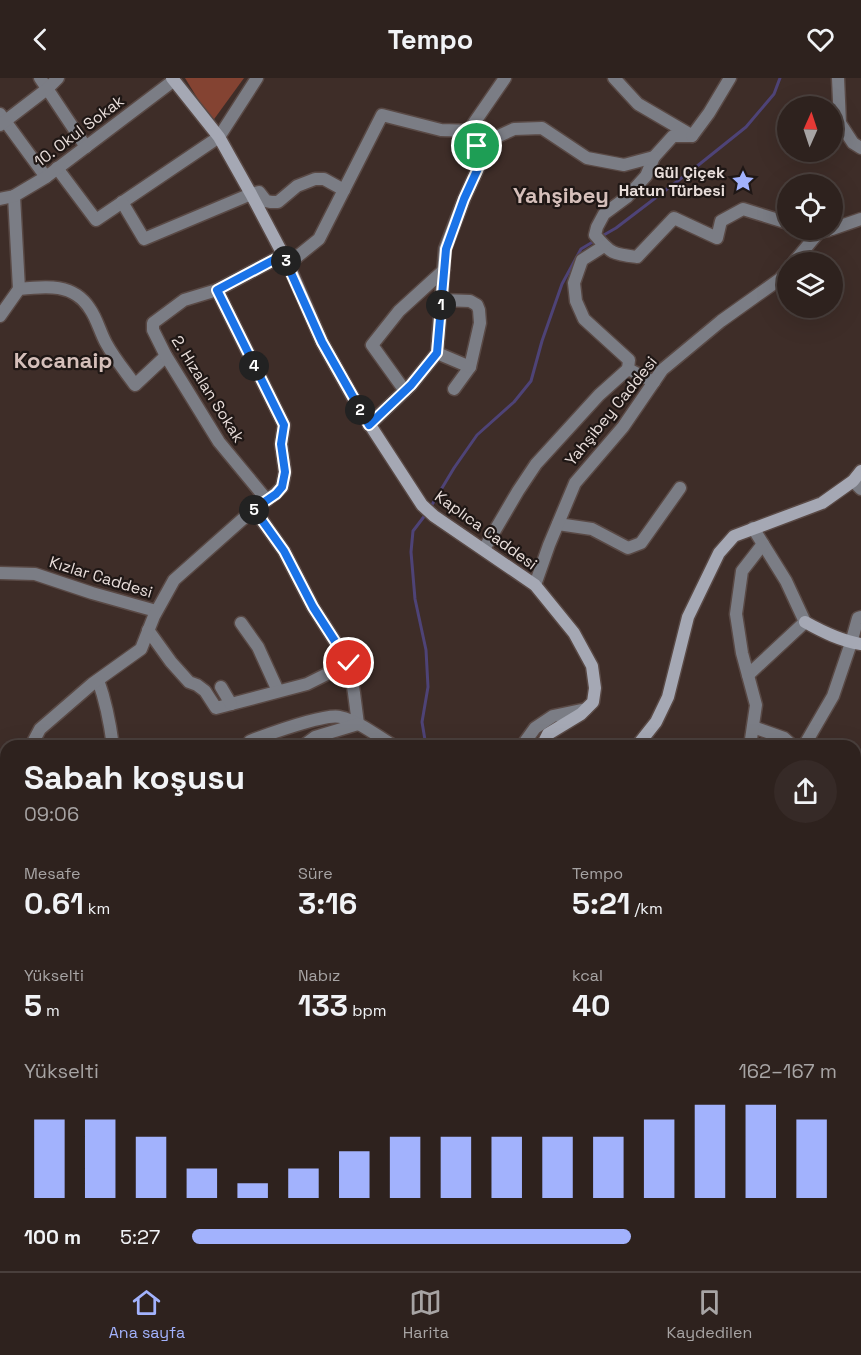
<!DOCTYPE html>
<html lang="tr">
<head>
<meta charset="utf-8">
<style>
	body { margin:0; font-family:"Space Grotesk",sans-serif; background:#362a27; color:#f1f3f6; height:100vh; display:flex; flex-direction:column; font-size:22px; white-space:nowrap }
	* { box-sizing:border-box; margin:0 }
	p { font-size:20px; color:#a7a4a4 }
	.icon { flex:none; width:33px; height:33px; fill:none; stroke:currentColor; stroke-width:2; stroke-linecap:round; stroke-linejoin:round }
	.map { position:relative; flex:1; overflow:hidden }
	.side { position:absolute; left:0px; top:662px; width:861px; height:532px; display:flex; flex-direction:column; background:#2e221e; border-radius:18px 18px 0 0; box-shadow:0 6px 24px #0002,0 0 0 2px #493f3c }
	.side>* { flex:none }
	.needle { width:39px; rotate:3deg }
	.fabs { position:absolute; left:777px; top:18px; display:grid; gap:12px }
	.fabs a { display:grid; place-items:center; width:66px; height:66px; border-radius:50%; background:#2e221e; box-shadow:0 6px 24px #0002,0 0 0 2px #493f3c; font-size:30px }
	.pin { position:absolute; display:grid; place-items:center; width:51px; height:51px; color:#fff; margin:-26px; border:3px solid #fff; border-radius:50%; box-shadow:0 2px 6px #0007 }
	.km { position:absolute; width:30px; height:30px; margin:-15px; border-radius:50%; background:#222; color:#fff; font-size:16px; line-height:30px; text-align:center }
	.round { display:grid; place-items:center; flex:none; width:63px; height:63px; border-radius:32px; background:#362a27 }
	.overview { display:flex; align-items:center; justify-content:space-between; height:102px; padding:0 24px }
	h1 { font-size:33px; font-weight:700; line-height:45px }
	.metrics { display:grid; grid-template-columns:repeat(3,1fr); gap:9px; height:102px; padding:6px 24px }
	.metrics div { display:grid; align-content:center }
	.metrics b { font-size:30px; font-weight:700 }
	.metrics small { font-size:16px; font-weight:400 }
	.metrics p { font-size:16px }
	.chart { height:168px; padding:12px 24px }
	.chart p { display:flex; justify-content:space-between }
	.chart svg { width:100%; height:108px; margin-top:6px; stroke:#a2b2fd; stroke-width:6 }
	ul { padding:0 24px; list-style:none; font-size:20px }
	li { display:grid; grid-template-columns:96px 72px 1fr; align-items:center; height:45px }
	li i { height:15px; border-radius:8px; background:#a2b2fd }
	header { display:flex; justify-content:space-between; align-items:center; height:78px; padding:0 24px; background:#2e221e; font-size:27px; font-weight:700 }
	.dock { display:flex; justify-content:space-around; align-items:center; height:84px; border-top:2px solid #493f3c; background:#2e221e; font-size:16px; color:#a7a4a4 }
	.dock a { display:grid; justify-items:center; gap:3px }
	.dock .on { color:#a2b2fd }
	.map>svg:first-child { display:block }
	.green { fill:#844332 }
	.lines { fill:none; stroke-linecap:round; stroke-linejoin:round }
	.stream { stroke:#4e4377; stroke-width:3 }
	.street-casing { stroke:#594945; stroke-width:15 }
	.secondary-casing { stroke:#594945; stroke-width:15 }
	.street { stroke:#7b7d85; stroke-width:12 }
	.secondary { stroke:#a5a8b4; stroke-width:12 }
	.route-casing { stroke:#fff; stroke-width:12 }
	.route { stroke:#1a73e8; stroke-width:8 }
	.labels { text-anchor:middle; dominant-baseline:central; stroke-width:4.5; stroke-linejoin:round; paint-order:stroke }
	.street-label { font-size:16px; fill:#e9dedb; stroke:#1f1715 }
	.poi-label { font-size:16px; font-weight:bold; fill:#e9dedb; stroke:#1f1715; text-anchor:end }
	.district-label { font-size:22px; font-weight:bold; fill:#d5bfba; stroke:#1f1715 }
</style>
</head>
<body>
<header><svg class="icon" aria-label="back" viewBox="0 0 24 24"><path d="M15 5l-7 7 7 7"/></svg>Tempo<svg class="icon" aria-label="heart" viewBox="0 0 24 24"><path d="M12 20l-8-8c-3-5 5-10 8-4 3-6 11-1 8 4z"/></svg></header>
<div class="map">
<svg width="861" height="1193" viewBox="0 0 861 1193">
	<rect width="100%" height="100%" fill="#3e2d28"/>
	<path class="green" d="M185,0H244L212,44Z"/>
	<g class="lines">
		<g class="stream">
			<path d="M602,158L616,150L696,89L746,49L774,16L780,0"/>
			<path d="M430,430L454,390L477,357L514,324L531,303L542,263L562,206L581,171L596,162"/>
			<path d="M426,436L413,453L411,474L415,521L426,572L428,609L422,644L426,668"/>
			<path d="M614,1188L616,1193"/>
		</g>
		<g class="street-casing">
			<g id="street">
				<path d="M40,0L86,69"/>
				<path d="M614,0L638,26L691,57"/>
				<path d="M838,0L840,45L853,65L861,70"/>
				<path d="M0,36L46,99"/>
				<path d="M0,47L47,11L58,0"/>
				<path d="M692,58H673L654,79L646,98L627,119L604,136L597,149L595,157C611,176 613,176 637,179L674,140L717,160L721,143L743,131L788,145"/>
				<path d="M692,58L709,35L730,0"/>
				<path d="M477,68L514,51L542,50L587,80L624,87L654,79"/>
				<path d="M57,90L96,142L219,59L257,0"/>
				<path d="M14,118L19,211"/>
				<path d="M0,121L14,118L46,99L173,3"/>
				<path d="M122,124L144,161L251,116L259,114L266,123L271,124H278L297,108L315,101H324L344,112"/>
				<path d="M832,151L861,141"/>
				<path d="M604,168L582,182L574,205L576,223L584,241L629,282L628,291"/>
				<path d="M794,184L819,154L829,152"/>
				<path d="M288,186L319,161L382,37L441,52L475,53"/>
				<path d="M442,222L470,223L477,227L479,232L480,245L470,289L454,311"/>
				<path d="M0,238L19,211C46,208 74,205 90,231C97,241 100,254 106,265C114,280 125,293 135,307L166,278"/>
				<path d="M437,275L470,289"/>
				<path d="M628,291L654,304"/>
				<path d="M405,313L372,267L399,233L444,192"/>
				<path d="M369,347L411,307L437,275L445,171L464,121L480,86L474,45L505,0"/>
				<path d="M853,403L861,411"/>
				<path d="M267,422L219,364L166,278L153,252V245L184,222L217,212L283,177"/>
				<path d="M254,431L284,473L313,529L349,585L354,615L358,646"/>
				<path d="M558,446L592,451L628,470L641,465L680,410"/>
				<path d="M484,471L518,413L536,386L599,317L628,291"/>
				<path d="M0,495L35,496L92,515L156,533"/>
				<path d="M535,507L549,467L575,405L623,349L662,292L721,243L780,201L788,192"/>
				<path d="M241,545L258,569L278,613"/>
				<path d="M148,552L171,584L189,604L197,607L205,613L216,630L307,606L349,585"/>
				<path d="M748,597L805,544L786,503L753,450"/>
				<path d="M98,602C106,624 110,645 113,668"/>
				<path d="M221,609L231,626"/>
				<path d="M753,649L784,660L793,668"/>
				<path d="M31,668L40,651L92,606L141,571L154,538L174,502L254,431L275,416L282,409L285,394L281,366L284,347L217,212"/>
				<path d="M248,668L250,663C266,657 326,635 340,639C359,643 377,658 394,668"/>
				<path d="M303,668L315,659L358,646"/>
				<path d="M522,668L535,650L553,638L586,631"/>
				<path d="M750,668L756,627L742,575L736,536L742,493L763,466"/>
				<path d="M804,668L833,618L851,565L858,540L861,539"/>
				<path d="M855,695L861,696"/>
				<path d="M855,800H861"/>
				<path d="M855,887L861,872"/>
				<path d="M0,946L6,950"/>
				<path d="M0,1000L6,984"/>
				<path d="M855,1027L861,1028"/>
				<path d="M0,1075L4,1080L0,1086"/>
				<path d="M855,1100L861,1103"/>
				<path d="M0,1117L6,1113"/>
				<path d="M855,1153L861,1157"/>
				<path d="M671,1188L673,1193"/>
				<path d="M826,1188L836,1193"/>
				<path d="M71,1193L72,1188"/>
				<path d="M320,1193L324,1188"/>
				<path d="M804,1193L805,1188"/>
			</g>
		</g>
		<g class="secondary-casing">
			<g id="secondary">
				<path d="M172,0L219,59L251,116L288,186L322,264L359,330L422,427L434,438L535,507L574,555L592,588L595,610L593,624L581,636L548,656L542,668"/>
				<path d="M805,544C823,554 841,563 861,566"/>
				<path d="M637,668L656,644L668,619L688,539L719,475L734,458L822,425L853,403L861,393"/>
				<path d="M0,680L2,684V744L6,748"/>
				<path d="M0,1017L6,1022"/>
				<path d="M248,1188L257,1193"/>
				<path d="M502,1188L514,1193"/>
				<path d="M548,1188L551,1193"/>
				<path d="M394,1193L401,1188"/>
			</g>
		</g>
		<use href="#street" class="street"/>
		<use href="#secondary" class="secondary"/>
	</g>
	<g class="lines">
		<g class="route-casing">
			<path id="route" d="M349,585L313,529L284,473L254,431L276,416L282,409L285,394L281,366L284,347L217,212L283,177L322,264L369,347L411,307L437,275L446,171L464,121L480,86L477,68"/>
		</g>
		<use href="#route" class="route"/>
	</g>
	<defs>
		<g id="sight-bare" transform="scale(1.8)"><path d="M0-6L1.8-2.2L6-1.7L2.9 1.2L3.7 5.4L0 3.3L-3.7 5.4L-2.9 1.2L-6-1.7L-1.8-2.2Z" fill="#a2b2fd" stroke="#1f1715" stroke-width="2.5" paint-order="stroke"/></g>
	</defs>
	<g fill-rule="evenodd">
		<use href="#sight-bare" x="743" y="103"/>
	</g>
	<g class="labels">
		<g class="street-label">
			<text transform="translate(79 53) rotate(-37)">10. Okul Sokak</text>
			<text transform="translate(208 311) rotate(58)">2. Hızalan Sokak</text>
			<text transform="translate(611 333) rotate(-51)">Yahşibey Caddesi</text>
			<text transform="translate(486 452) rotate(36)">Kaplıca Caddesi</text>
			<text transform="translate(101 499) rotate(17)">Kızlar Caddesi</text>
		</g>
		<g class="poi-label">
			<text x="725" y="94">Gül Çiçek<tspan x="725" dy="18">Hatun Türbesi</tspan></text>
		</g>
		<g class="district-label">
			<text x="561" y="117">Yahşibey</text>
			<text x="63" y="282">Kocanaip</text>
		</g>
	</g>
</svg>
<div class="fabs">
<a><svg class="needle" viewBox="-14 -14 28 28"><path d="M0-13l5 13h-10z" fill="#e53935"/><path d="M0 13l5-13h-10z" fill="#a7a4a4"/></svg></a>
<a><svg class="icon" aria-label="locate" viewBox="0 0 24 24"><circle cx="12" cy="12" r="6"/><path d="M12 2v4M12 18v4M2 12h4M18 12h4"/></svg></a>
<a><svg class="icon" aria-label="layers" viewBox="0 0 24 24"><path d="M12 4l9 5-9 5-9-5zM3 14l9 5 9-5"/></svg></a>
</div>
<div class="pin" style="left:477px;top:68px;background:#1e9e55"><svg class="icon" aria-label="arrive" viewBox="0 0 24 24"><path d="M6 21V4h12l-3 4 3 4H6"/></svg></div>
<div class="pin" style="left:349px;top:585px;background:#d93025"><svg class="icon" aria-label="check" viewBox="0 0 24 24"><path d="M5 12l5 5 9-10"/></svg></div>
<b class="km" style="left:441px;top:227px">1</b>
<b class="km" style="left:360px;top:332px">2</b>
<b class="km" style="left:286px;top:183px">3</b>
<b class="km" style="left:254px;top:288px">4</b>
<b class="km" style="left:254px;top:432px">5</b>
<section class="side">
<div class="overview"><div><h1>Sabah koşusu</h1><p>09:06</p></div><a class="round"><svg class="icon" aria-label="share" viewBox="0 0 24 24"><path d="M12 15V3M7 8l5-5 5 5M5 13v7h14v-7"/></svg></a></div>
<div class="metrics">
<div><p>Mesafe</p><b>0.61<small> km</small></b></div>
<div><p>Süre</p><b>3:16</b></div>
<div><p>Tempo</p><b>5:21<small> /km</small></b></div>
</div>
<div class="metrics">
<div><p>Yükselti</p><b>5<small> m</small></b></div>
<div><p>Nabız</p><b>133<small> bpm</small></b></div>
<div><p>kcal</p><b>40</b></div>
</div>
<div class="chart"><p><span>Yükselti</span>162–167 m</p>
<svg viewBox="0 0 160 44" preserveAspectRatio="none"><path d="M5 44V12M15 44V12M25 44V19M35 44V32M45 44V38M55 44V32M65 44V25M75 44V19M85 44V19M95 44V19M105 44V19M115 44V19M125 44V12M135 44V6M145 44V6M155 44V12"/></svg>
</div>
<ul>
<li><b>100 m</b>5:27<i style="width:68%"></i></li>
</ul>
</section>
</div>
<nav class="dock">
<a class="on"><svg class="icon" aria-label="home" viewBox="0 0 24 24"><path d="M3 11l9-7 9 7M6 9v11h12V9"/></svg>Ana sayfa</a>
<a><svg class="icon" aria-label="map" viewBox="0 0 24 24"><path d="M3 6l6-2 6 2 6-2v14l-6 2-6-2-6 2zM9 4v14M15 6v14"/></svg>Harita</a>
<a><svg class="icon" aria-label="saved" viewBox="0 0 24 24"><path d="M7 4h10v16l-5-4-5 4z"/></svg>Kaydedilen</a>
</nav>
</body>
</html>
